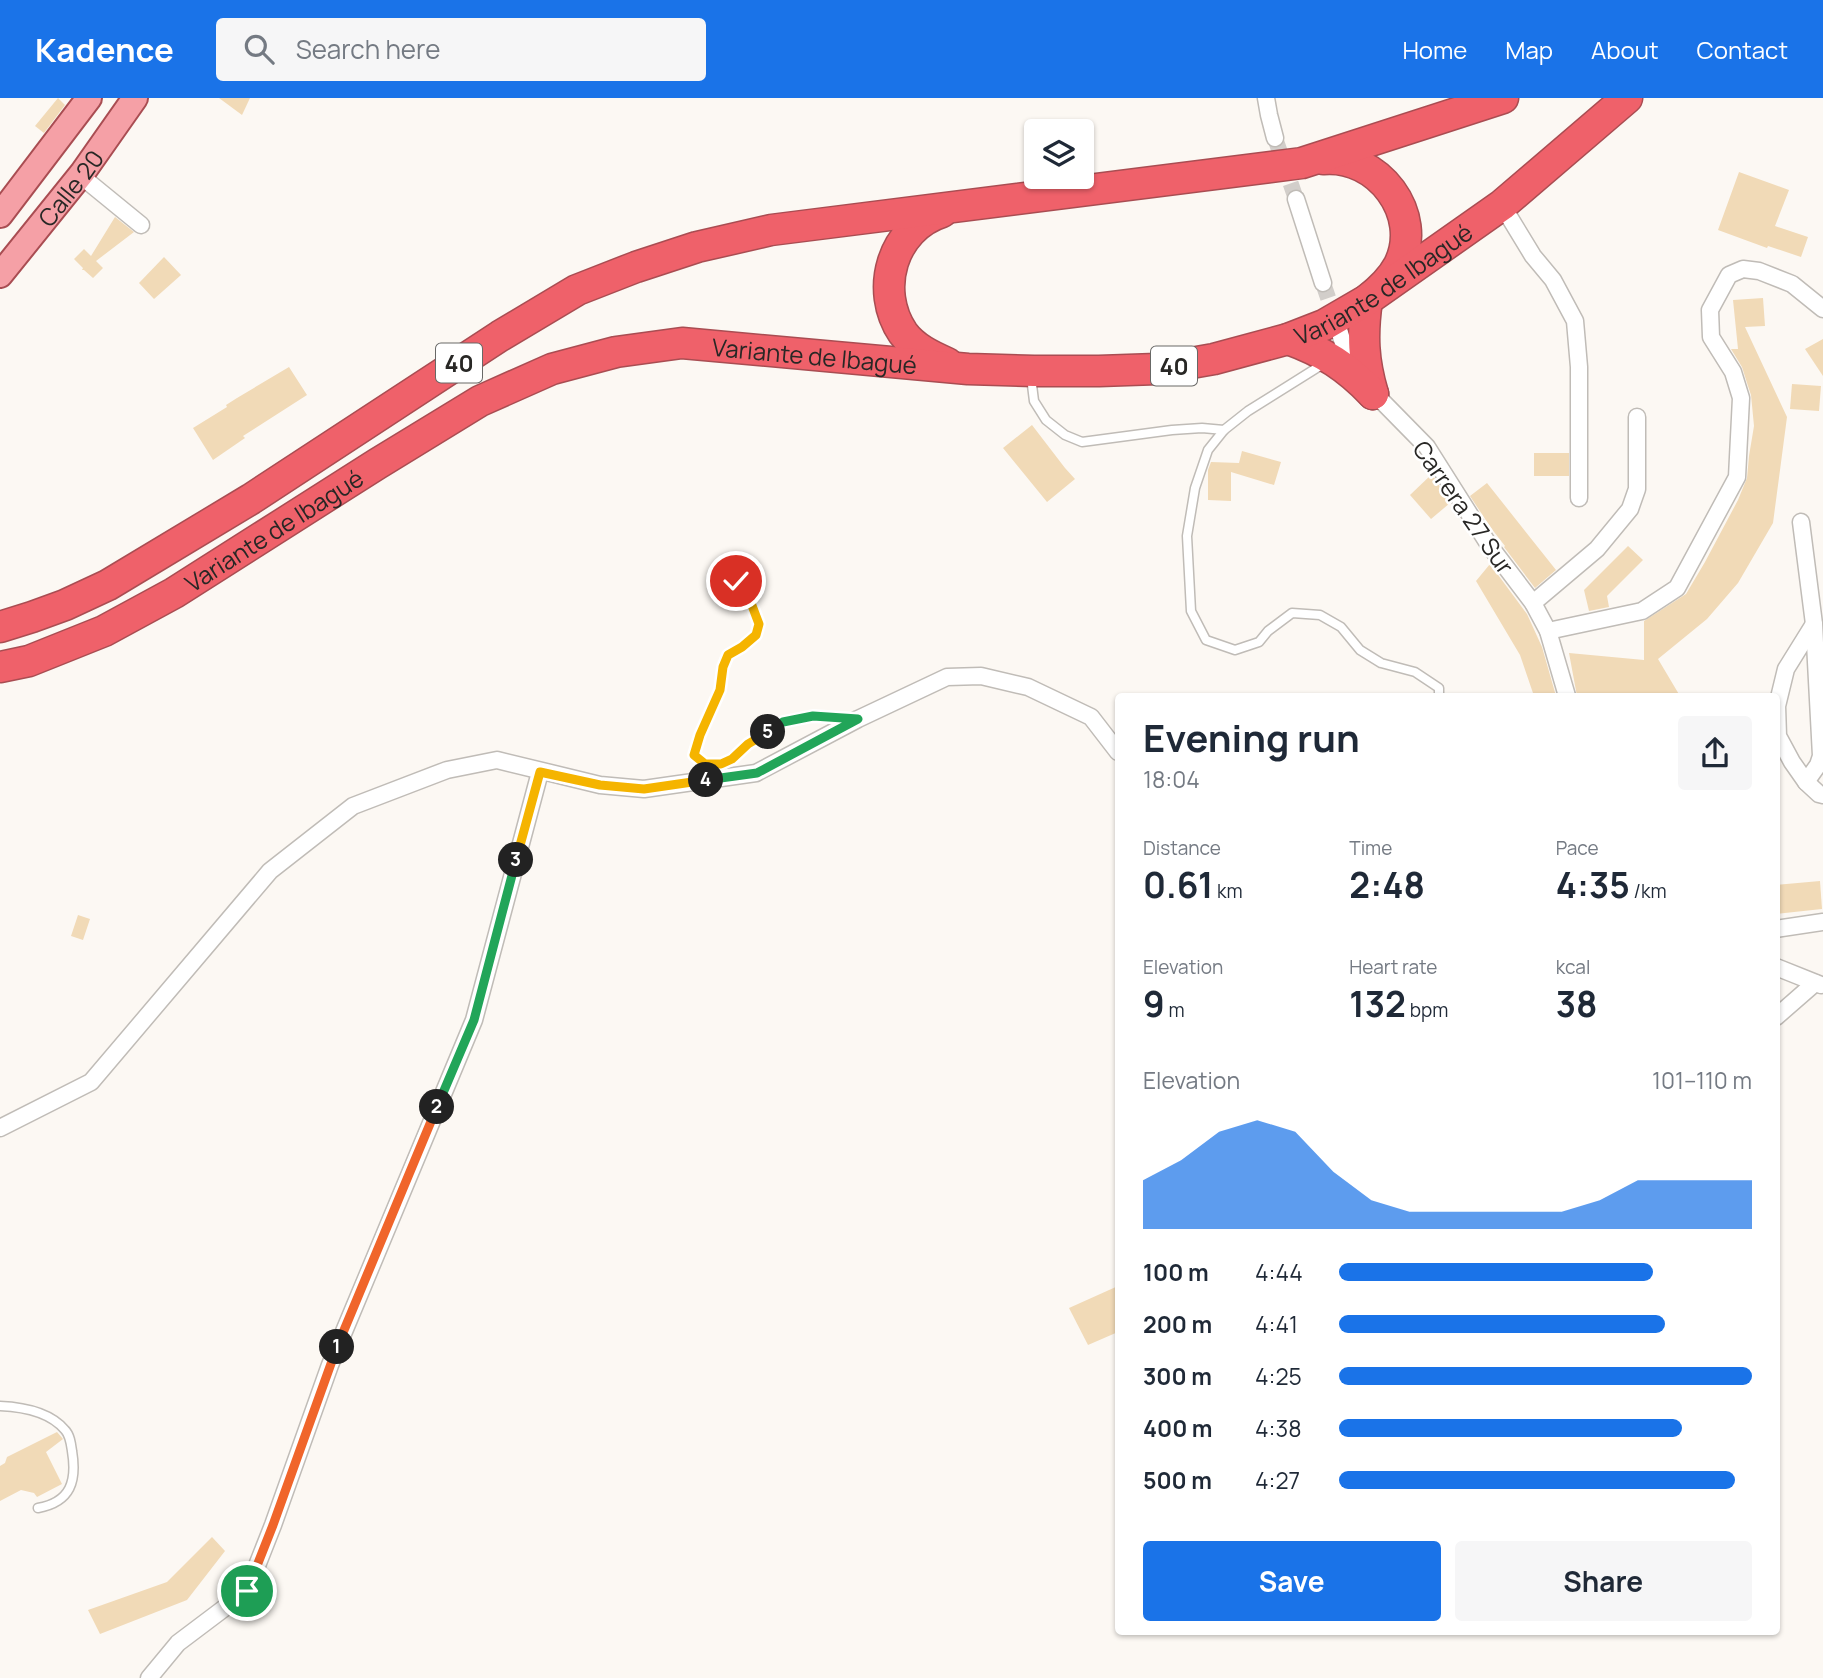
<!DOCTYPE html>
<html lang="en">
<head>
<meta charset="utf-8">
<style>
	body { margin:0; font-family:Manrope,sans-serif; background:#f6f6f7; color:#1f2937; height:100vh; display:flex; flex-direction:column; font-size:26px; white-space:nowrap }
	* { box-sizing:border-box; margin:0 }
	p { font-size:23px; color:#747a83 }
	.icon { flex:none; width:38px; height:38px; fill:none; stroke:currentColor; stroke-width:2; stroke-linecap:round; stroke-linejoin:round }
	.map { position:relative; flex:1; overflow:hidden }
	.sheet { position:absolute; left:1115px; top:595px; width:665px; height:942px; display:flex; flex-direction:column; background:#fff; border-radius:7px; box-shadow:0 2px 5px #0004 }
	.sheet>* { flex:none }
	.buttons { position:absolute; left:1024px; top:21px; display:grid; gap:14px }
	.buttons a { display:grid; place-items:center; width:70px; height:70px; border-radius:7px; background:#fff; box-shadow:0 2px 5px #0004; font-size:35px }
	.pin { position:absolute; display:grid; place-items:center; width:60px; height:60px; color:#fff; margin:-30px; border:4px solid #fff; border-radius:50%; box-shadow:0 2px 7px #0007 }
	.km { position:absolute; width:35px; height:35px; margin:-18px; border-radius:50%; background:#222; color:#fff; font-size:19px; line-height:35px; text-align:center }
	.round { display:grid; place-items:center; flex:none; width:74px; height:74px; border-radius:7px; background:#f6f6f7 }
	.head { display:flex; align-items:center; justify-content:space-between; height:119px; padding:0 28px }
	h1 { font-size:38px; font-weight:700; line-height:52px }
	.stats { display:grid; grid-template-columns:repeat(3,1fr); gap:10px; height:119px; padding:7px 28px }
	.stats div { display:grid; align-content:center }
	.stats b { font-size:35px; font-weight:700 }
	.stats small { font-size:19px; font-weight:400 }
	.stats p { font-size:19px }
	.chart { height:196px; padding:14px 28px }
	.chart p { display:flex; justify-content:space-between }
	.chart svg { width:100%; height:126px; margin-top:7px; fill:#1a73e8; opacity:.7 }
	.primary-button { display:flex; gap:14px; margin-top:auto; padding:14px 28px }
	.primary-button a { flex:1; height:80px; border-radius:7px; background:#1a73e8; color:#fff; font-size:28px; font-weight:700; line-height:80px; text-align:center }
	.primary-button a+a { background:#f6f6f7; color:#1f2937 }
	ul { padding:0 28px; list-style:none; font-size:23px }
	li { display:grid; grid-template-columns:112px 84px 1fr; align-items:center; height:52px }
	li i { height:18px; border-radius:9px; background:#1a73e8 }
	header { display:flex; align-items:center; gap:42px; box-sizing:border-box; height:98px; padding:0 35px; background:#1a73e8; color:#fff }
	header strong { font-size:33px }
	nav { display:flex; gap:38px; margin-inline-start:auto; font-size:24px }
	.search { width:490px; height:63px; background:#f6f6f7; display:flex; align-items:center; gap:18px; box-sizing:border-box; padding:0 24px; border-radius:7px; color:#747a83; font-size:26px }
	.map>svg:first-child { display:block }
	.building { fill:#f1dab7 }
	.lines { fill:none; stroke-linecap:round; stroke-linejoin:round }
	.street-tunnel { stroke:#d2ceca; stroke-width:16; stroke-dasharray:16 8; stroke-linecap:butt }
	.lane-casing { stroke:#c0bcb7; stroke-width:11 }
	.street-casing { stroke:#c0bcb7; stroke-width:19 }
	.primary-casing { stroke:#a94d52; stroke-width:28 }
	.highway-casing { stroke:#a94d52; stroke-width:33 }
	.path { stroke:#969390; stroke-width:3.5; stroke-dasharray:5 3.5; stroke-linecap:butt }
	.lane { stroke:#fff; stroke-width:8 }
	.street { stroke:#fff; stroke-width:16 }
	.primary { stroke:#f5a0a6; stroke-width:24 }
	.highway { stroke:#ef616a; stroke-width:30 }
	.split-1-casing { stroke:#fff; stroke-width:14 }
	.split-2-casing { stroke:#fff; stroke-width:14 }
	.split-3-casing { stroke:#fff; stroke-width:14 }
	.split-4-casing { stroke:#fff; stroke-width:14 }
	.split-5-casing { stroke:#fff; stroke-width:14 }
	.split-6-casing { stroke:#fff; stroke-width:14 }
	.split-1 { stroke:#f0652b; stroke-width:9 }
	.split-2 { stroke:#f0652b; stroke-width:9 }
	.split-3 { stroke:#22a559; stroke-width:9 }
	.split-4 { stroke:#f5b400; stroke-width:9 }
	.split-5 { stroke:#22a559; stroke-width:9 }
	.split-6 { stroke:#f5b400; stroke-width:9 }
	.labels { text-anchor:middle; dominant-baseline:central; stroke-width:5; stroke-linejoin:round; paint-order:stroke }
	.shield { fill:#fff; stroke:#686866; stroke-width:2 }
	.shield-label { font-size:23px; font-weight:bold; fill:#282725 }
	.street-label { font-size:24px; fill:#282725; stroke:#fff }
</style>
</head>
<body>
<header>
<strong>Kadence</strong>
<div class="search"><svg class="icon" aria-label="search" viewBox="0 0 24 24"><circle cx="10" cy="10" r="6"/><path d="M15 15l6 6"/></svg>Search here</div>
<nav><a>Home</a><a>Map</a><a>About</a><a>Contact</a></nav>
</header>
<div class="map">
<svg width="1823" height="1580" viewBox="0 0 1823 1580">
	<rect width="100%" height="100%" fill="#fcf8f3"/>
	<g class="building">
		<path d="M58,0L65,7L44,35L35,28Z"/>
		<path d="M219,0H250L242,17Z"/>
		<path d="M1739,74L1789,92L1775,128L1808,139L1801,159L1768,148L1767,150L1718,132Z"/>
		<path d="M115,119L134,134L96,163L103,170L93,180L84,172H82L83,170L74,161L84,151L91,158Z"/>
		<path d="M164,159L181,177L154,201L139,185Z"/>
		<path d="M1763,200L1765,228L1745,229L1787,319L1773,425L1738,485L1707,521L1658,561L1680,598H1577L1569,555L1644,562V523L1686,496L1705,464L1738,402L1747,380L1749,358L1754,328L1751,297L1748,288L1742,269L1731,251H1738L1733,202Z"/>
		<path d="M1823,241V278L1805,251Z"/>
		<path d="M289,269L307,297L243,338L245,340L213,362L193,330L227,309L226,307L237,300Z"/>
		<path d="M1792,286L1821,288L1819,313L1790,311Z"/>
		<path d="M1032,327L1065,370L1075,381L1047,404L1003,350Z"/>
		<path d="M1242,353L1281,364L1274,387L1231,374V403L1208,402V372L1211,364L1239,365Z"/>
		<rect x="1534" y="355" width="35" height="23"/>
		<path d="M1432,376L1450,405L1431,421L1410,397Z"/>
		<path d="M1487,385L1556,472L1535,490L1504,449L1505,448L1491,430L1470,398Z"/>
		<path d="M1628,448L1643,462L1607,498L1609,509L1589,513L1584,492Z"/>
		<path d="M1490,466L1527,516L1542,549L1556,598H1534L1520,557L1476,483Z"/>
		<path d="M1820,783L1822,811L1776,816V787Z"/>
		<path d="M78,817L90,821L83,842L71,838Z"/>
		<path d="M1118,1188V1234L1088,1247L1069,1210Z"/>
		<path d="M57,1334L63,1341L46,1354L62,1386L37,1399L34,1395L21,1392L0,1403V1368L5,1365L7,1359Z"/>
		<path d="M212,1439L225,1453L187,1502L100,1536L88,1512L167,1484Z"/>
	</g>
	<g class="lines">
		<g class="street-tunnel">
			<path d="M1275,40L1296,101"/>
			<path d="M1323,185L1337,226"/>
		</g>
		<g class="lane-casing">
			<g id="lane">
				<path d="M1323,266L1248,313L1224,332L1208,352L1195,390L1187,438L1191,513L1206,542L1235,552L1259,544L1268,533L1292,515L1320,517L1341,529L1360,552L1381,565L1415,574L1439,590V598"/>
				<path d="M1031,279L1034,303L1046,322L1065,337L1082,344L1172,332L1202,330L1224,332"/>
				<path d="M0,1308C23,1309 50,1314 65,1332C70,1337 71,1346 72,1353C77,1383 71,1404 38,1410"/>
			</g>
		</g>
		<g class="street-casing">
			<g id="street">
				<path d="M1266,0L1269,17L1275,40"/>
				<path d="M81,78L141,127"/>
				<path d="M1296,101L1323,185"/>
				<path d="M1502,107L1533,158L1553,182L1575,223L1579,269V400"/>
				<path d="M1339,232L1344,248L1356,271"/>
				<path d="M1371,292L1427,349L1489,447L1533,505L1548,533L1567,598"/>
				<path d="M1801,424L1814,526L1821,658L1818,667L1806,684"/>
				<path d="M1533,505L1597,451L1630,411L1637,391V319"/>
				<path d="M1814,526L1786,571L1777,608L1778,638L1792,664L1806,684L1819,696L1823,697"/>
				<path d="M1548,533L1642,513L1677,490L1737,379L1741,300L1733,274L1711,239L1710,212L1729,177L1743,171L1759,173L1792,186L1823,211"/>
				<path d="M1776,831L1823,824"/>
				<path d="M1776,869L1821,887"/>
				<path d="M1776,919L1815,885"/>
				<path d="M0,1030L91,984L270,773L353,708L447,672L497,662L600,687L644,691L756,675L858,621L947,579L981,578L1028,589L1091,619L1118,654"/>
				<path d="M149,1580L178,1545L247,1493L273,1427L330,1267L474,922L540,674"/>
			</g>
		</g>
		<g class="primary-casing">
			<g id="primary">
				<path d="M0,117L89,0"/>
				<path id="s1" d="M0,177L83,74L135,0"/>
			</g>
		</g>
		<g class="highway-casing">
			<g id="highway">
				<path d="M1323,61C1378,56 1424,116 1399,167C1391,182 1380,192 1367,202C1362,237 1363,262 1373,296"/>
				<path d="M942,114C892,130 874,192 903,235C914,250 931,258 947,265"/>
				<path d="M1288,241C1324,254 1347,269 1373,296"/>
				<path d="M0,529L32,519L65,507L108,487L251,401L500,238L577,192L636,169L697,149L771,132L1302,65L1503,0"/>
				<path id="s2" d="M0,569L29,563L104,533L174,495L377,366L480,303L552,271L616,254L682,245L968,271L1034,273H1099L1157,271L1214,261L1288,241L1324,227L1367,202L1502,107L1627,0"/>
			</g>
		</g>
		<g class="path">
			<path d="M730,662L748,646L764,637L784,624L813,618L824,619"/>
			<path d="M706,666L694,657L700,637L720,592L723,569L728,557L742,549L756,537L759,526L745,489L736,483"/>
		</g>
		<use href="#lane" class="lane"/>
		<use href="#street" class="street"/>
		<use href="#primary" class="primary"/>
		<use href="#highway" class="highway"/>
	</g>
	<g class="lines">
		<g class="split-1-casing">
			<path id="split-1" d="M247,1493L273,1427L337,1249"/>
		</g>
		<g class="split-2-casing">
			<path id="split-2" d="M337,1249L437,1009"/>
		</g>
		<g class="split-3-casing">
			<path id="split-3" d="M437,1009L474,922L516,762"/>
		</g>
		<g class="split-4-casing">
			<path id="split-4" d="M516,762L540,674L600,687L644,691L706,682"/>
		</g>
		<g class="split-5-casing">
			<path id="split-5" d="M706,682L757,675L858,621L813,618L783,624L768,634"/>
		</g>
		<g class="split-6-casing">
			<path id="split-6" d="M736,483L745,489L759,526L756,537L742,549L728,557L723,569L720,592L700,637L694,657L705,666H721L732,661L748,646L768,634"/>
		</g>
		<use href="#split-1" class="split-1"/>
		<use href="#split-2" class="split-2"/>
		<use href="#split-3" class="split-3"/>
		<use href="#split-4" class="split-4"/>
		<use href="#split-5" class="split-5"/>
		<use href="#split-6" class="split-6"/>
	</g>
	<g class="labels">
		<g class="shield">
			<rect x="436" y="245.5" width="46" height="39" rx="5"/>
			<rect x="1151" y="248.5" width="46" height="39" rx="5"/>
		</g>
		<g class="shield-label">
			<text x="459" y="265">40</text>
			<text x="1174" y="268">40</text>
		</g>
		<g class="street-label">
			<text stroke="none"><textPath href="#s1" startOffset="112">Calle 20</textPath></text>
			<text stroke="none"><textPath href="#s2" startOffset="1484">Variante de Ibagué</textPath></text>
			<text stroke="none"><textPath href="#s2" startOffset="896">Variante de Ibagué</textPath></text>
			<text transform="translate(1464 409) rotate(55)">Carrera 27 Sur</text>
			<text stroke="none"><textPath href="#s2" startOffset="308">Variante de Ibagué</textPath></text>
		</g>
	</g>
</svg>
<div class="buttons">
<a><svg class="icon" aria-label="layers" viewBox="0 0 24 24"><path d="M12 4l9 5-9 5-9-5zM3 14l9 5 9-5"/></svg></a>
</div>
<div class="pin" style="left:247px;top:1493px;background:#1e9e55"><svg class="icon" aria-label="arrive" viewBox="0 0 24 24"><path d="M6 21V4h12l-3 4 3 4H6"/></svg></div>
<div class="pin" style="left:736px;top:483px;background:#d93025"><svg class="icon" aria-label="check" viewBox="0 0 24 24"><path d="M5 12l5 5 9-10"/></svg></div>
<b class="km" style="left:337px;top:1249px">1</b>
<b class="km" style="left:437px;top:1009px">2</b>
<b class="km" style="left:516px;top:762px">3</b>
<b class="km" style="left:706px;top:682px">4</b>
<b class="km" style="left:768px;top:634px">5</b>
<section class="sheet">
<div class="head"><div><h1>Evening run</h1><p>18:04</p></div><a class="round"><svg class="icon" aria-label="share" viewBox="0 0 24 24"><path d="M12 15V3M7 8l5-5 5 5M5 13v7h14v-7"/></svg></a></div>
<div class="stats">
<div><p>Distance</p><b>0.61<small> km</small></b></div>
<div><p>Time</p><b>2:48</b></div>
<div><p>Pace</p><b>4:35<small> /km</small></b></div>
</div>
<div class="stats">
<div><p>Elevation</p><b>9<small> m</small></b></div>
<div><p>Heart rate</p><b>132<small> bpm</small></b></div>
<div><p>kcal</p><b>38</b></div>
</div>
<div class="chart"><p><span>Elevation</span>101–110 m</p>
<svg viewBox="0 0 160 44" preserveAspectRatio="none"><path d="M0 44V27L10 20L20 10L30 6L40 10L50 24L60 34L70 38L80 38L90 38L100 38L110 38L120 34L130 27L140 27L150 27L160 27V44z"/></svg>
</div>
<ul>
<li><b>100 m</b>4:44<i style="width:76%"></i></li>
<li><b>200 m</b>4:41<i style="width:79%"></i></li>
<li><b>300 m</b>4:25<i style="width:100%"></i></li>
<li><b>400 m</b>4:38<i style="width:83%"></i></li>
<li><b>500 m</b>4:27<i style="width:96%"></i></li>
</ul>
<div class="primary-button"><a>Save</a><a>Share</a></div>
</section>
</div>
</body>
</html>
